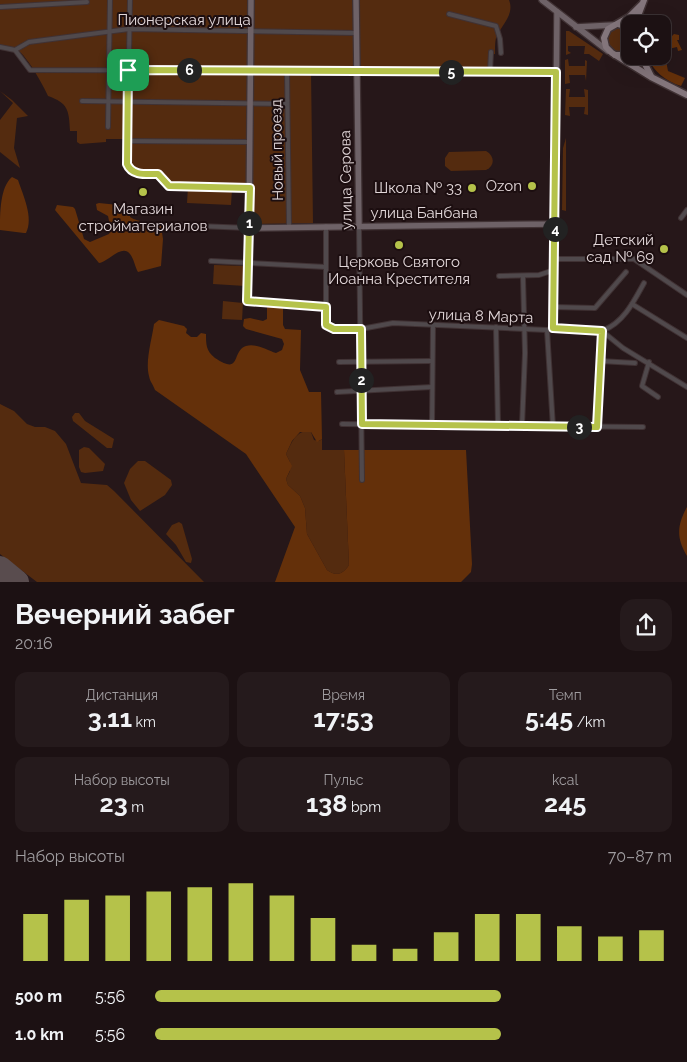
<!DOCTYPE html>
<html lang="ru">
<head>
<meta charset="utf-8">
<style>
	body { margin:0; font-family:Raleway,sans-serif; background:#251a1c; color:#f1f3f6; height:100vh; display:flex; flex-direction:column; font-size:19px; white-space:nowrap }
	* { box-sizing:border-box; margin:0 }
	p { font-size:16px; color:#a09da0 }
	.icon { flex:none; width:28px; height:28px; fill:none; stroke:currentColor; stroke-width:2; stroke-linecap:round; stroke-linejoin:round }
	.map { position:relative; height:582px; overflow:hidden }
	.sheet { display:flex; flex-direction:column; background:#1c1113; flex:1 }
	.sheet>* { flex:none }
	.buttons { position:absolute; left:621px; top:15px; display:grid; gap:10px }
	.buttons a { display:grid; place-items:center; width:50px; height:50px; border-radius:10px; background:#1c1113; box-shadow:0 5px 20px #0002,0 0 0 1px #3a3133; font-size:25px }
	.pin { position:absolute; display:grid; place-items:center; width:42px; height:42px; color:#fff; margin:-21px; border-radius:10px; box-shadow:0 2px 8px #0006 }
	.km { position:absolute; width:25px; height:25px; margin:-12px; border-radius:50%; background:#222; color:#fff; font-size:14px; line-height:25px; text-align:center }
	.round { display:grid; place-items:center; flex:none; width:52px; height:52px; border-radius:15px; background:#251a1c }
	.head { display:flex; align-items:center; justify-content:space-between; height:85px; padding:0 15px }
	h1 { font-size:28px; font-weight:700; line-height:38px }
	.figures { display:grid; grid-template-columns:repeat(3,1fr); gap:8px; height:85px; padding:5px 15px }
	.figures div { display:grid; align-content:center; border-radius:12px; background:#251a1c; text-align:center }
	.figures b { font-size:25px; font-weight:700 }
	.figures small { font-size:14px; font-weight:400 }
	.figures p { font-size:14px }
	.chart { height:140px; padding:10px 15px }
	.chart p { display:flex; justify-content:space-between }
	.chart svg { width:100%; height:90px; margin-top:5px; stroke:#b5c24a; stroke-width:6 }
	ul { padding:0 15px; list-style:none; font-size:16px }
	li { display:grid; grid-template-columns:80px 60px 1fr; align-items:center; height:38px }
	li i { height:12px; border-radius:6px; background:#b5c24a }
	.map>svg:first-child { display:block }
	.green { fill:#542b0f }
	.forest { fill:#64300a }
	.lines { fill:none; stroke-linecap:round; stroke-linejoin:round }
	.runway { stroke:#594c4e; stroke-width:24 }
	.street-casing { stroke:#403234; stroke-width:6 }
	.secondary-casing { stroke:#403234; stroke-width:8 }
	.primary-casing { stroke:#403234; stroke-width:9 }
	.street { stroke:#50494c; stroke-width:4 }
	.secondary { stroke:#6e6267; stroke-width:5.5 }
	.primary { stroke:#84767c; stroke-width:6 }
	.route-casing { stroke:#fff; stroke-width:10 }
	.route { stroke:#b5c24a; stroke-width:6 }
	.poi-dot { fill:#b5c24a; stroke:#1c0e10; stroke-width:2 }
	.labels { text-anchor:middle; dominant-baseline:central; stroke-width:4; stroke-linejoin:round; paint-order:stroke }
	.street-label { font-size:15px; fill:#e2d7d9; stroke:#1c0e10 }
	.poi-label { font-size:15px; fill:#e2d7d9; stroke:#1c0e10; text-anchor:end }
</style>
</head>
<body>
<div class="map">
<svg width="687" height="582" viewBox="0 0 687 582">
	<rect width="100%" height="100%" fill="#261719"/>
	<g class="green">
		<path d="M0,0H128L125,139H106V142L80,144L77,142V131H70C69,110 68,103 48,96C43,85 38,77 32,67C21,52 20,48 0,45Z"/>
		<path d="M132,0H249L247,187L171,184L159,172C148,171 134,174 129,164Z"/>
		<path d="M254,0H353L354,71H311L313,223L251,224Z"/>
		<path d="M358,0H509C515,15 501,25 496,38C495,42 495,49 495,54L488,55V70L359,71Z"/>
		<circle cx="619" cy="40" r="12"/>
		<path d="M566,31H569L603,54L599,61L589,54H584L585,46H568V51L571,53L566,55Z"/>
		<path d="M568,59L569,66H585V60L587,61L586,81L585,75H569L570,83L565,84V60Z"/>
		<path d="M566,89H570L569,97H585L584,89L588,90V115L584,114L585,107H569L570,116L565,115Z"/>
		<path d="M0,91L12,100L28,116L17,118L14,148L20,168L0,152V120L13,103Z"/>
		<path d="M566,138V211L562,210L563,148Z"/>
		<path d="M486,151C495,156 495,166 486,170L451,171L445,166V158L449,152Z"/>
		<path d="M188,187L232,189L231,205L187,203Z"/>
		<path d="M214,265L246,266L245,286L213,284Z"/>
		<path d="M223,301L243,303L242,320L222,319Z"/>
		<path d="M0,404L14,411L27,424L35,427H45L55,431L66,444L81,483L107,485L114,491L204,582H37L0,554Z"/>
		<path d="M75,413H79L85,421L114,439L112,448H107L73,421L72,417Z"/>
		<path d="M306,431L311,432L314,440L319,441L322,439V450H344L349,565C343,574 337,577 327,570L307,534L305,508L300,496L288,485L286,479L290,471V462L286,454C291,445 294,433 306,431Z"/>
		<path d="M84,447L89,448L105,464L103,471L85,473L81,472L79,467V450Z"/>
		<path d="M138,461H145L171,480L172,485L165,495L140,511L131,500L124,483L130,469Z"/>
		<path d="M179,522L182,524L192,559L191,563L186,562L176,545L166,534L172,525Z"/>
	</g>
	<g class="forest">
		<path d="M674,34L679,35V40H677L682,50L678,51L677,47L664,50L668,71L685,78L681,86C665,81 653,71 647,56H662L663,37L669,39Z"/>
		<path d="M12,177L18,180C23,195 34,218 26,233H24L0,230C0,213 0,187 12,177Z"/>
		<path d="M99,203L128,206L131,209L130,217C139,223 152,221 161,226L163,239L161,266L138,272C135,267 134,259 130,254C122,243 107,263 99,263L55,210L57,205L73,207L75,209L84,239L90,242L109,234L111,230L108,216L97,210L96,204Z"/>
		<path d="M267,306L283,307V325L285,329L301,330L300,370L309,392H321L322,439L317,442L311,432H300L292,441L286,454L292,466L286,479L288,485L300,496L305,508L307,534L327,570C337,577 343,574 349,565L344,450H466L472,564L471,572L461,582H275L295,527L246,454L155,390C153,384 150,382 149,376C145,361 152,339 154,324L159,320L184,326L187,329L186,333L191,337H197L201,333L206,334C206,344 206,351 215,358C242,376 231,351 246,346C256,343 267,350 276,353L282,350L284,344L282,339L246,329L243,326L244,319L250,318L263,321L267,319Z"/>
		<path d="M687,507V556C676,538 677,525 687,507Z"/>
	</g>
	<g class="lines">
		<path class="runway" d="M0,568L17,582"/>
		<g class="street-casing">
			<g id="street">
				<path d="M130,0L127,164C132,176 146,174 158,174L169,186L250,188"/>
				<path d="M0,7L87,2"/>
				<path d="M449,14L496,26L500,39L501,53"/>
				<path d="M0,47L15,50L30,70L556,72"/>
				<path d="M15,50L29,42L129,29L356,33"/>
				<path d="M287,71L289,227"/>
				<path d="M490,72L491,52"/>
				<path d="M82,101L287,104"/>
				<path d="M108,127L110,0"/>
				<path d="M127,141L250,142"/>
				<path d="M681,218L687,210"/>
				<path d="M173,225L249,228L247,301L326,307"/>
				<path d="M326,226V325L334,329H361L393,323L547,330L553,328C562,328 597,333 604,330C624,322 634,301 644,283"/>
				<path d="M359,226L362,480"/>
				<path d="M554,259H634L687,295"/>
				<path d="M211,261L326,267"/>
				<path d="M499,276L539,275L554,270"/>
				<path d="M632,304L687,338"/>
				<path d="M553,307L595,308L626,272"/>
				<path d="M496,327L498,426"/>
				<path d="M553,328L555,224"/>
				<path d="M547,330L553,427"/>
				<path d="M602,331L623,348L687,387"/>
				<path d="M600,361L635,363"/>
				<path d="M339,362L432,361"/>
				<path d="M649,362L642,386L658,397"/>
				<path d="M337,392L432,387"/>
				<path d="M342,424L643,427"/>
				<path d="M432,425L433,325"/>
				<path d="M522,426L525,353L523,277"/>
				<path d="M597,427L602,331"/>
			</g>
		</g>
		<g class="secondary-casing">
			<g id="secondary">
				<path d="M251,0L249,228L555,224L557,12"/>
				<path d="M356,0L359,226"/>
				<path d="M542,0L608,51"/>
				<path d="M576,27L614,25"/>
			</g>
		</g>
		<g class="primary-casing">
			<g id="primary">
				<path d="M641,5L629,17L608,29L604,38L606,47L612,53L651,77L687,95"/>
				<path d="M618,24L630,28"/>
				<path d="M635,24L644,0"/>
				<path d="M615,55H623L630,51"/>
				<path d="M641,56L651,76"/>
			</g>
		</g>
		<use href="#street" class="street"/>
		<use href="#secondary" class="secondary"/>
		<use href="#primary" class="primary"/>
	</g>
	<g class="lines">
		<g class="route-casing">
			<path id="route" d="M128,70L556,72L553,328L602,331L597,427L362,424L361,329H334L326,325V307L247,301L250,188L169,186L158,174C146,174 132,176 127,164Z"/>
		</g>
		<use href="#route" class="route"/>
	</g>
	<g class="poi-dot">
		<circle cx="532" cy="186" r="5"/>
		<circle cx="472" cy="188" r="5"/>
		<circle cx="143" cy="192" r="5"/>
		<circle cx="399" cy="245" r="5"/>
		<circle cx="664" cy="249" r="5"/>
	</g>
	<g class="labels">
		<g class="street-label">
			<text x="184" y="20">Пионерская улица</text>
			<text transform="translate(277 150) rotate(-91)">Новый проезд</text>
			<text transform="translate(346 180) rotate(-91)">улица Серова</text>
			<text x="424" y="213">улица Банбана</text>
			<text transform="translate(481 316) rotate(2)">улица 8 Марта</text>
		</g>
		<g class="poi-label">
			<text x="522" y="186">Ozon</text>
			<text x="462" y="188">Школа № 33</text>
			<text x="143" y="209" text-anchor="middle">Магазин<tspan x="143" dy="17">стройматериалов</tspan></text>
			<text x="654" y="240">Детский<tspan x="654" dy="17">сад № 69</tspan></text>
			<text x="399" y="262" text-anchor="middle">Церковь Святого<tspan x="399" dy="17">Иоанна Крестителя</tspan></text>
		</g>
	</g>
</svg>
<div class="buttons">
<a><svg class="icon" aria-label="locate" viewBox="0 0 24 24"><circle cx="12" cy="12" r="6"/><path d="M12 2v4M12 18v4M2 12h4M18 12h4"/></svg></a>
</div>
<div class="pin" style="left:128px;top:70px;background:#1e9e55"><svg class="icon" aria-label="arrive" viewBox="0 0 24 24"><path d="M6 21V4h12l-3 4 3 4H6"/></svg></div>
<b class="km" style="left:249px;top:223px">1</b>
<b class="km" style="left:361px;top:380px">2</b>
<b class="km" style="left:579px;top:427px">3</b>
<b class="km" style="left:555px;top:229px">4</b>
<b class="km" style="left:451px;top:72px">5</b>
<b class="km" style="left:189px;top:70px">6</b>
</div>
<section class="sheet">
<div class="head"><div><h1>Вечерний забег</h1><p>20:16</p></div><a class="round"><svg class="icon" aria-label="share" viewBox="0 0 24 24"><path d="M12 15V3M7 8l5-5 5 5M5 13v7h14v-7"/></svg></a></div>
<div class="figures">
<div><p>Дистанция</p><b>3.11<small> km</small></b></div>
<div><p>Время</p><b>17:53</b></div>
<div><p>Темп</p><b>5:45<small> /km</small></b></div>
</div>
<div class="figures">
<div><p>Набор высоты</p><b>23<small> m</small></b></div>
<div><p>Пульс</p><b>138<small> bpm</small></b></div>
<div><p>kcal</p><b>245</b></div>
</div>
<div class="chart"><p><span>Набор высоты</span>70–87 m</p>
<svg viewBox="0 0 160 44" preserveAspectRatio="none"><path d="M5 44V21M15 44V14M25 44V12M35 44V10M45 44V8M55 44V6M65 44V12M75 44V23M85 44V36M95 44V38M105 44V30M115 44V21M125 44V21M135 44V27M145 44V32M155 44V29"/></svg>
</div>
<ul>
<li><b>500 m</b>5:56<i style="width:67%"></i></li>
<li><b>1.0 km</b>5:56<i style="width:67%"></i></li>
</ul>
</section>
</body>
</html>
